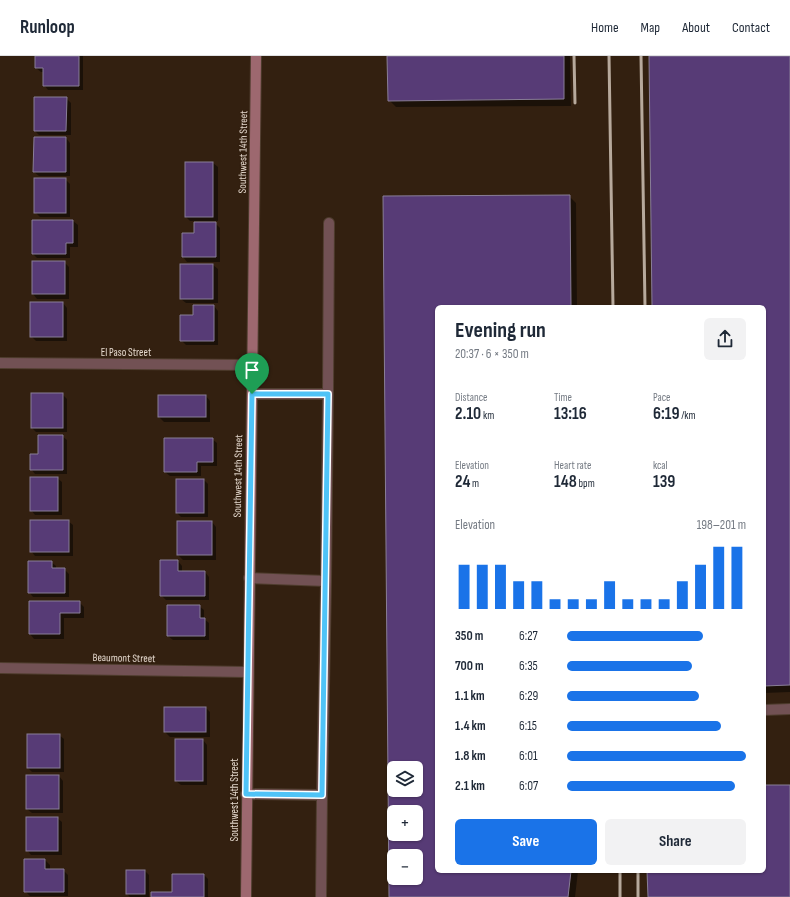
<!DOCTYPE html>
<html lang="en">
<head>
<meta charset="utf-8">
<style>
	body { margin:0; font-family:"Sofia Sans Condensed",sans-serif; background:#f2f2f3; color:#1f2937; height:100vh; display:flex; flex-direction:column; font-size:15px; white-space:nowrap }
	* { box-sizing:border-box; margin:0 }
	p { font-size:13px; color:#747a83 }
	.icon { flex:none; width:22px; height:22px; fill:none; stroke:currentColor; stroke-width:2; stroke-linecap:round; stroke-linejoin:round }
	.map { position:relative; flex:1; overflow:hidden }
	.details { position:absolute; left:435px; top:249px; width:331px; height:568px; display:flex; flex-direction:column; background:#fff; border-radius:6px; box-shadow:0 1px 3px #0004 }
	.details>* { flex:none }
	.fabs { position:absolute; left:387px; top:705px; display:grid; gap:8px }
	.fabs a { display:grid; place-items:center; width:36px; height:36px; border-radius:6px; background:#fff; box-shadow:0 1px 3px #0004; font-size:20px }
	.pin { position:absolute; display:grid; place-items:center; width:34px; height:34px; color:#fff; margin:-41px -17px; border-radius:50% 50% 50% 0; rotate:-45deg; box-shadow:0 0 4px #0007 }
	.pin .icon { rotate:45deg }
	.round { display:grid; place-items:center; flex:none; width:42px; height:42px; border-radius:6px; background:#f2f2f3 }
	.summary { display:flex; align-items:center; justify-content:space-between; height:68px; padding:0 20px }
	h1 { font-size:22px; font-weight:700; line-height:30px }
	.metrics { display:grid; grid-template-columns:repeat(3,1fr); gap:6px; height:68px; padding:4px 20px }
	.metrics div { display:grid; align-content:center }
	.metrics b { font-size:17px; font-weight:700 }
	.metrics small { font-size:11px; font-weight:400 }
	.metrics p { font-size:11px }
	.chart { height:112px; padding:8px 20px }
	.chart p { display:flex; justify-content:space-between }
	.chart svg { width:100%; height:72px; margin-top:4px; stroke:#1a73e8; stroke-width:6 }
	.primary-button { display:flex; gap:8px; margin-top:auto; padding:8px 20px }
	.primary-button a { flex:1; height:46px; border-radius:6px; background:#1a73e8; color:#fff; font-size:16px; font-weight:700; line-height:46px; text-align:center }
	.primary-button a+a { background:#f2f2f3; color:#1f2937 }
	ul { padding:0 20px; list-style:none; font-size:13px }
	li { display:grid; grid-template-columns:64px 48px 1fr; align-items:center; height:30px }
	li i { height:10px; border-radius:5px; background:#1a73e8 }
	header { display:flex; align-items:center; gap:24px; box-sizing:border-box; height:56px; padding:0 20px; background:#fff; border-bottom:1px solid #e0e1e3 }
	header strong { font-size:19px }
	nav { display:flex; gap:22px; margin-inline-start:auto; font-size:14px }
	.map>svg:first-child { display:block }
	.shadow { fill:#0007; fill-rule:evenodd }
	.building { fill:#573b76; stroke:#897e97; fill-rule:evenodd }
	.lines { fill:none; stroke-linecap:round; stroke-linejoin:round }
	.lane-casing { stroke:#4f3d2e; stroke-width:12 }
	.street-casing { stroke:#4f3d2e; stroke-width:12 }
	.secondary-casing { stroke:#4f3d2e; stroke-width:12 }
	.lane { stroke:#725154; stroke-width:10 }
	.street { stroke:#725154; stroke-width:10 }
	.secondary { stroke:#9d686f; stroke-width:10 }
	.rail { stroke:#b7a99c; stroke-width:3 }
	.route-casing { stroke:#fff; stroke-width:8 }
	.route { stroke:#4fc3f7; stroke-width:5 }
	.labels { text-anchor:middle; dominant-baseline:central; stroke-width:3; stroke-linejoin:round; paint-order:stroke }
	.street-label { font-size:11px; fill:#e4d8cd; stroke:#332010 }
</style>
</head>
<body>
<header>
<strong>Runloop</strong>
<nav><a>Home</a><a>Map</a><a>About</a><a>Contact</a></nav>
</header>
<div class="map">
<svg width="790" height="841" viewBox="0 0 790 841">
	<rect width="100%" height="100%" fill="#332010"/>
	<g class="shadow">
		<path d="M36,0H83V34H48L44,29V16H41L36,12Z"/>
		<path d="M388,0H570L571,50L396,51L389,44Z"/>
		<path d="M650,0H790V636L764,637V251H653Z"/>
		<path d="M66,42L71,47V79H39L35,75Z"/>
		<path d="M66,82L70,87V120H39L34,116Z"/>
		<path d="M213,107L218,111V165H190L186,161Z"/>
		<path d="M65,123L70,128V161H40L35,156Z"/>
		<path d="M569,140L576,147L577,251H437V815H578L575,841H390L384,141ZM394,712H416V734H394ZM394,756H416V778H394ZM394,800H416V822H394Z"/>
		<path d="M33,165H73L78,169V191H70V202H37L33,198Z"/>
		<path d="M215,167L220,172V206H187L183,201L195,178Z"/>
		<path d="M64,206L69,211V243H37L33,238Z"/>
		<path d="M213,209L218,213V247H186L181,243Z"/>
		<path d="M63,247L67,252V285H36L31,280Z"/>
		<path d="M214,250L218,255V289H186L181,284L194,260Z"/>
		<path d="M62,338L67,343V376H36L32,372Z"/>
		<path d="M206,340L210,345V366H164L159,361Z"/>
		<path d="M62,380L67,384V418H35L31,413L39,399Z"/>
		<path d="M212,383L217,387V410H201V420H170L165,416Z"/>
		<path d="M57,422L62,426V459H35L31,454Z"/>
		<path d="M204,424L208,428V461H181L177,457Z"/>
		<path d="M68,465L73,469V500H35L31,495Z"/>
		<path d="M178,466H212L216,471V504H183L178,499Z"/>
		<path d="M178,505L182,510V516H205L209,521V544H166L161,539Z"/>
		<path d="M51,506L56,510V513H64L69,518V541H33L29,536Z"/>
		<path d="M30,546H79L84,551V562H64V583H34L30,578Z"/>
		<path d="M199,550L204,554V563L209,567V584H173L168,580Z"/>
		<path d="M165,652H206L210,656V681H170L165,676Z"/>
		<path d="M59,679L64,683V716H32L28,712Z"/>
		<path d="M203,684L207,689V729H181L176,725Z"/>
		<path d="M59,720L63,725V757H32L27,753Z"/>
		<path d="M57,762L62,766V799H31L27,794Z"/>
		<path d="M25,804H45L50,809V814H63L68,819V840H30L25,835Z"/>
		<path d="M145,815L149,819V841H130L127,838Z"/>
		<path d="M204,819L208,823V841H152L173,837Z"/>
	</g>
	<g class="building">
		<path d="M35,0H79V30H43V12H35Z"/>
		<path d="M387,0H564V43L388,45Z"/>
		<path d="M649,0H790V629L764,630V251H652Z"/>
		<path d="M34,41H67L66,75H34Z"/>
		<path d="M34,81H66V116H33Z"/>
		<rect x="185" y="106" width="28" height="55"/>
		<rect x="34" y="122" width="32" height="35"/>
		<path d="M570,139L571,251H437V815H571L568,841H389L383,140ZM394,712H416V734H394ZM394,756H416V778H394ZM394,800H416V822H394Z"/>
		<path d="M32,164H73V187H66V198H32Z"/>
		<path d="M194,166H216V201H182V177H194Z"/>
		<rect x="32" y="205" width="33" height="33"/>
		<rect x="180" y="208" width="33" height="35"/>
		<rect x="30" y="246" width="33" height="35"/>
		<path d="M193,249H214V285H180V259H193Z"/>
		<rect x="31" y="337" width="32" height="35"/>
		<rect x="158" y="339" width="48" height="22"/>
		<path d="M38,379H63V414H30V398H38Z"/>
		<path d="M164,382H213V406H197V416H164Z"/>
		<rect x="30" y="421" width="28" height="34"/>
		<rect x="176" y="423" width="28" height="34"/>
		<rect x="30" y="464" width="39" height="32"/>
		<rect x="177" y="465" width="35" height="34"/>
		<path d="M160,504H178V515H205V540H160Z"/>
		<path d="M28,505H52V512H65V537H28Z"/>
		<path d="M29,545H80V557H60V578H29Z"/>
		<path d="M167,549H200V562H205V580H167Z"/>
		<rect x="164" y="651" width="42" height="25"/>
		<rect x="27" y="678" width="33" height="34"/>
		<rect x="175" y="683" width="28" height="42"/>
		<rect x="26" y="719" width="33" height="34"/>
		<path d="M764,729H790V841H648L647,815H764Z"/>
		<rect x="26" y="761" width="32" height="34"/>
		<path d="M24,803H45V813H64V836H24Z"/>
		<rect x="126" y="814" width="19" height="24"/>
		<path d="M172,818H204V841H151V836H172Z"/>
	</g>
	<g class="lines">
		<g class="lane-casing">
			<g id="lane">
				<path d="M252,338H328L329,167"/>
				<path d="M249,522L326,525L322,739"/>
				<path d="M326,525L328,338"/>
				<path d="M764,654L790,653"/>
				<path d="M246,738L322,739L321,841"/>
			</g>
		</g>
		<g class="street-casing">
			<g id="street">
				<path d="M0,307L252,309"/>
				<path d="M0,612L247,616"/>
			</g>
		</g>
		<g class="secondary-casing">
			<path id="secondary" d="M246,841L256,0"/>
		</g>
		<use href="#lane" class="lane"/>
		<use href="#street" class="street"/>
		<use href="#secondary" class="secondary"/>
		<g class="rail">
			<path d="M574,0L575,47"/>
			<path d="M609,0L613,251"/>
			<path d="M641,0L645,251"/>
			<path d="M638,815V841"/>
			<path d="M620,841V815"/>
		</g>
	</g>
	<g class="lines">
		<g class="route-casing">
			<path id="route" d="M252,338H328L322,739L246,738Z"/>
		</g>
		<use href="#route" class="route"/>
	</g>
	<g class="labels">
		<g class="street-label">
			<text transform="translate(243 96) rotate(-89)">Southwest 14th Street</text>
			<text x="126" y="296">El Paso Street</text>
			<text transform="translate(238 420) rotate(-89)">Southwest 14th Street</text>
			<text transform="translate(124 602) rotate(1)">Beaumont Street</text>
			<text transform="translate(234 744) rotate(-90)">Southwest 14th Street</text>
		</g>
	</g>
</svg>
<div class="fabs">
<a><svg class="icon" aria-label="layers" viewBox="0 0 24 24"><path d="M12 4l9 5-9 5-9-5zM3 14l9 5 9-5"/></svg></a>
<a>+</a>
<a>−</a>
</div>
<div class="pin" style="left:252px;top:338px;background:#1e9e55"><svg class="icon" aria-label="arrive" viewBox="0 0 24 24"><path d="M6 21V4h12l-3 4 3 4H6"/></svg></div>
<section class="details">
<div class="summary"><div><h1>Evening run</h1><p>20:37 · 6 × 350 m</p></div><a class="round"><svg class="icon" aria-label="share" viewBox="0 0 24 24"><path d="M12 15V3M7 8l5-5 5 5M5 13v7h14v-7"/></svg></a></div>
<div class="metrics">
<div><p>Distance</p><b>2.10<small> km</small></b></div>
<div><p>Time</p><b>13:16</b></div>
<div><p>Pace</p><b>6:19<small> /km</small></b></div>
</div>
<div class="metrics">
<div><p>Elevation</p><b>24<small> m</small></b></div>
<div><p>Heart rate</p><b>148<small> bpm</small></b></div>
<div><p>kcal</p><b>139</b></div>
</div>
<div class="chart"><p><span>Elevation</span>198–201 m</p>
<svg viewBox="0 0 160 44" preserveAspectRatio="none"><path d="M5 44V17M15 44V17M25 44V17M35 44V27M45 44V27M55 44V38M65 44V38M75 44V38M85 44V27M95 44V38M105 44V38M115 44V38M125 44V27M135 44V17M145 44V6M155 44V6"/></svg>
</div>
<ul>
<li><b>350 m</b>6:27<i style="width:76%"></i></li>
<li><b>700 m</b>6:35<i style="width:70%"></i></li>
<li><b>1.1 km</b>6:29<i style="width:74%"></i></li>
<li><b>1.4 km</b>6:15<i style="width:86%"></i></li>
<li><b>1.8 km</b>6:01<i style="width:100%"></i></li>
<li><b>2.1 km</b>6:07<i style="width:94%"></i></li>
</ul>
<div class="primary-button"><a>Save</a><a>Share</a></div>
</section>
</div>
</body>
</html>
